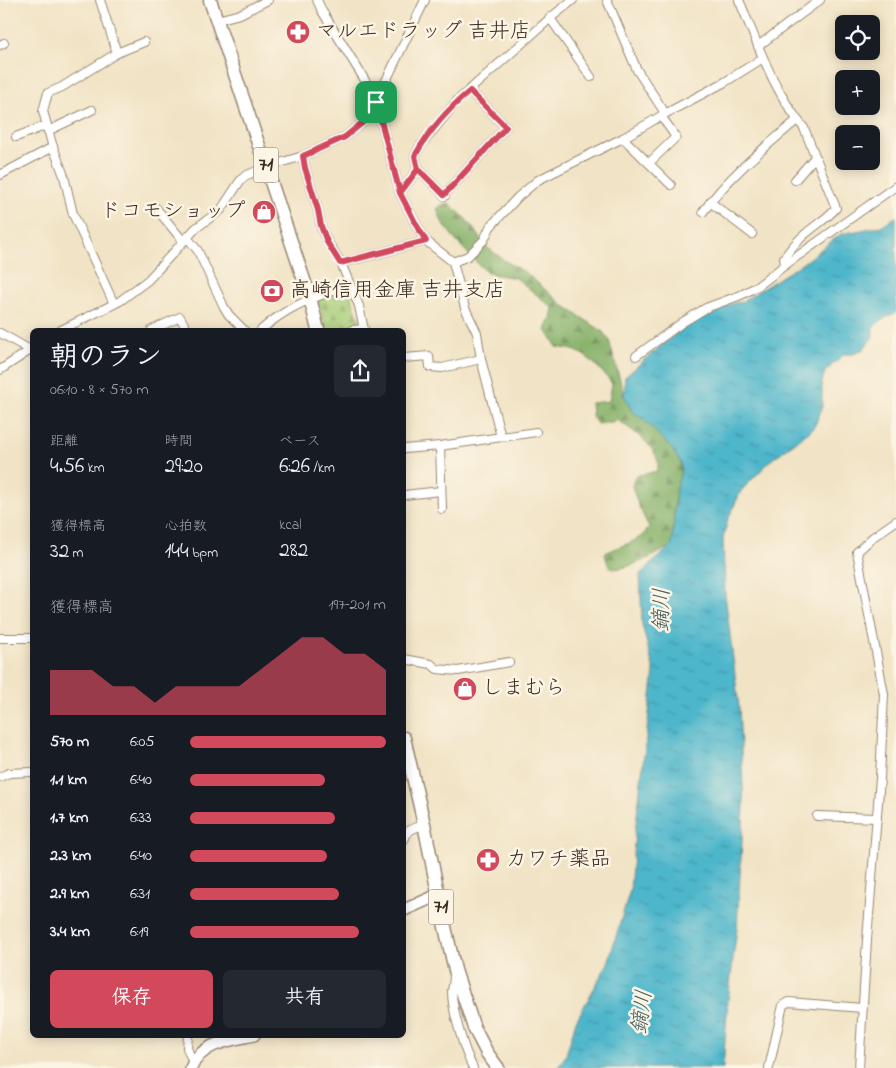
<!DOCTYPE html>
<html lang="ja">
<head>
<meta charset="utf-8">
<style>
	body { margin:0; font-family:"Indie Flower","Klee One",sans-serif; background:#242831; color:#f1f3f6; height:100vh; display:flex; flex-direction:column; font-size:19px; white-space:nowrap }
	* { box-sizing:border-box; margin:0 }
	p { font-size:16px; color:#9ea1a6 }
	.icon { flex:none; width:28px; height:28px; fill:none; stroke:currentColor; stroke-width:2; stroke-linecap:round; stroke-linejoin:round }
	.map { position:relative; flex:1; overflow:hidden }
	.details { position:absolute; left:30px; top:328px; width:376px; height:710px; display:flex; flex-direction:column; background:#171b24; border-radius:8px; box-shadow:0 2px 12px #0003 }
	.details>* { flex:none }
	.buttons { position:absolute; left:835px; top:15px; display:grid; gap:10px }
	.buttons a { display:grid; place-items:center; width:45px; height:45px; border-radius:8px; background:#171b24; box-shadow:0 2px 12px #0003; font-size:25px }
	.pin { position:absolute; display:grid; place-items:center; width:42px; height:42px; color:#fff; margin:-21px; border-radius:10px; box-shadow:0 2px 8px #0006 }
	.round { display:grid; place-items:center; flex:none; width:52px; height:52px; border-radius:8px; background:#242831 }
	.head { display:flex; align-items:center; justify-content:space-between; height:85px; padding:0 20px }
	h1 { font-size:28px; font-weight:600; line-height:38px }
	.figures { display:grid; grid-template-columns:repeat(3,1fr); gap:8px; height:85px; padding:5px 20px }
	.figures div { display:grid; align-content:center }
	.figures b { font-size:21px; font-weight:600 }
	.figures small { font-size:14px; font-weight:400 }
	.figures p { font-size:14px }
	.chart { height:140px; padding:10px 20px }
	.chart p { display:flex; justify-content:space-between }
	.chart svg { width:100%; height:90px; margin-top:5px; fill:#d1495b; opacity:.7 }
	.primary-button { display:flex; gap:10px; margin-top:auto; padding:10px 20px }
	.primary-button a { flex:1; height:58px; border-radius:8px; background:#d1495b; color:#fff; font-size:20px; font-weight:600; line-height:58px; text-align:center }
	.primary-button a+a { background:#242831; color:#f1f3f6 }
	ul { padding:0 20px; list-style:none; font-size:16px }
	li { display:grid; grid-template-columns:80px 60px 1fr; align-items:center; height:38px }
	li i { height:12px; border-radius:6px; background:#d1495b }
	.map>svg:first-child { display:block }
	.forest { fill:url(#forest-firs); stroke:#606d42 }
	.cemetery { fill:url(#cemetery-stones); stroke:#707b4a }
	.water { fill:url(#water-ripples); stroke:#447074 }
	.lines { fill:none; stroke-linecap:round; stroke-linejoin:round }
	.street-casing { stroke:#968672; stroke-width:10 }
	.secondary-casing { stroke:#968672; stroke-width:14 }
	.primary-casing { stroke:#968672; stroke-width:15 }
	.street { stroke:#fff; stroke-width:8 }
	.secondary { stroke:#fff; stroke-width:11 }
	.primary { stroke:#fff; stroke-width:12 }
	.route-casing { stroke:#fff; stroke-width:10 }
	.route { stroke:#d1495b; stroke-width:6 }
	.labels { text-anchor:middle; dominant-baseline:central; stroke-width:5; stroke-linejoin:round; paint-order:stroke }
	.shield { fill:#fcf5e5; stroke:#75675a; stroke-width:1 }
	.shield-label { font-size:20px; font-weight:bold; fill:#3b2a1e }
	.poi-label { font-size:21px; fill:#3b2a1e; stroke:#fcf5e5; text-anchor:start }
	.water-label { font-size:22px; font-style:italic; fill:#415b5b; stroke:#fcf5e5 }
</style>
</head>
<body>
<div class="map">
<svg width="896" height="1068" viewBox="0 0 896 1068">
	<defs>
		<pattern id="forest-firs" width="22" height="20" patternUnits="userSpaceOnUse" patternTransform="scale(1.25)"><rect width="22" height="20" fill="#84b067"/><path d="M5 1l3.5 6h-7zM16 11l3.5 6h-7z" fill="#6d8f54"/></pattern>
		<pattern id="cemetery-stones" width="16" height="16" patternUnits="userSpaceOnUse" patternTransform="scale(1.25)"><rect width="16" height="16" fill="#a6cc76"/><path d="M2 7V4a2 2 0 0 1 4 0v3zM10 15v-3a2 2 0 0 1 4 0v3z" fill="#90af66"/></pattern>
		<pattern id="water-ripples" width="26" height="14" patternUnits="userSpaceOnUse" patternTransform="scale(1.25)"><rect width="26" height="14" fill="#4db6cb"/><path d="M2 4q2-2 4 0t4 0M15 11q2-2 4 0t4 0" fill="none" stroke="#4194a4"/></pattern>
	</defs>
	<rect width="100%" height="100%" fill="#fcf5e5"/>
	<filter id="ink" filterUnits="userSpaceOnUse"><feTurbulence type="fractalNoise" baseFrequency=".02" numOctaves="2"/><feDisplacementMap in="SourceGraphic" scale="10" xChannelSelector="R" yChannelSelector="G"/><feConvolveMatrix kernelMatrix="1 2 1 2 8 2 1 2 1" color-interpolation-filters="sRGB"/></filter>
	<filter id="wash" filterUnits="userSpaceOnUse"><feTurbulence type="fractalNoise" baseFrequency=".0096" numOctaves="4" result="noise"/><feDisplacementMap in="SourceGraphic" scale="20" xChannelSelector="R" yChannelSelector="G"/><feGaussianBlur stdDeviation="1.12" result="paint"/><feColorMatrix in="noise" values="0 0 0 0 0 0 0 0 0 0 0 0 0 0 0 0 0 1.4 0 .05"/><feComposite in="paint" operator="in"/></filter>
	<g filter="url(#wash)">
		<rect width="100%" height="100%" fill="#f1e3c5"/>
		<path class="forest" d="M444,203L451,205L465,218L478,234L485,246L507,262L525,272L563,305L602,331L609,340L624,395L631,409L650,425L672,449L681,463V471L676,489L672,545C662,552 622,573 612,568C607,565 606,558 605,553C619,545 641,543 649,527L638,505L632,486L635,476L657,471C665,451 631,429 617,420L609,423L597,424L592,416L591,403L609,401L612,384C602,371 589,355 573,350C568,349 562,348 557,347L546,330L551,318L553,308L516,278L487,273L457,242L442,222L437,209Z"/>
		<path class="cemetery" d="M348,289L361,324C355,330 334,330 325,330L322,314L317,299Z"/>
		<path class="water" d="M896,217V312L879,322L873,328V337L862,350L854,354H844L825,372L822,381V408L815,425L809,432L771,460L741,491L728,519L723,538L725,594L739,707L744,806L737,928L728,1000L723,1068H558L566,1055L576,1021L608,963L630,890L635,832L654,671L642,625L640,574L672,545L676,489L681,471V463L672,449L650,425L631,410L624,395L625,377L650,355L690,322L705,314L737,302L740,303L803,263L841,234L881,226Z"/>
	</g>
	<g filter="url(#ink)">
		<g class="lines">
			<g class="street-casing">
				<g id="street">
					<path d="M100,0L117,53"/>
					<path d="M317,0L322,11L371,90L376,102L400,193L417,226L426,241L453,262L465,308L477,333L481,359L501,437"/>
					<path d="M607,0L637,70L665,113"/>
					<path d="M739,0C758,44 773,91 804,128L836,208C826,220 813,226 802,237C795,243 789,251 784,258L785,265"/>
					<path d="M550,18L591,77"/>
					<path d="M217,20L240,14L268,0"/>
					<path d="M0,45L4,43"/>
					<path d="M758,46L820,0"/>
					<path d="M48,131L92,110"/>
					<path d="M16,137L47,125"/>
					<path d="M623,138L671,185"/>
					<path d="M303,156L305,168L318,210L321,227L327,241L341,263L359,306L364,330"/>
					<path d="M649,163L676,137L661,116"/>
					<path d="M0,175L53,147"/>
					<path d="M795,180L815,157"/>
					<path d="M400,193L418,169"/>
					<path d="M444,195L506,127L470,91"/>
					<path d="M445,196L418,169L415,156L421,145L457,101L554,15L573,0"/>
					<path d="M710,202L752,234"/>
					<path d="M156,208L183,241"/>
					<path d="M703,212C729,176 764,148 797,120"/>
					<path d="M187,237L198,251L224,307L229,315L244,330"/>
					<path d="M453,262L468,256L484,240L490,227L518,197L538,180L623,138L661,116L725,82L763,58"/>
					<path d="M341,263L426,241"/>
					<path d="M114,304L73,214L64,176L52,144L43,111L48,93L62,87L117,53L144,42"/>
					<path d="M61,330L120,301L148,280L196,228L221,210L240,181L245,176L266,167L303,156L345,137L368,118L425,0"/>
					<path d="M152,330L180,317L187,330"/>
					<path d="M261,330C289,305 315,297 349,285"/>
					<path d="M352,330L364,329"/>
					<path d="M0,333L32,351"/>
					<path d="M636,356L683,322L706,308L741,295L758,286L785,265L896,186"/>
					<path d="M404,358L429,356L430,367L442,368L481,359"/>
					<path d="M0,370L32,349"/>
					<path d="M440,446L442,509"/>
					<path d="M404,449L440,446L536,432"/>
					<path d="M404,495L441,491"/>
					<path d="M0,638H32"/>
					<path d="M404,659L431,664L437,669L458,671L509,662"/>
					<path d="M0,777L9,773L32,772"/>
					<path d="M817,816L877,818"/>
					<path d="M404,840L408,831L424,824"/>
					<path d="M454,975C454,980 453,986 452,991C452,1011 464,1050 473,1068"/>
					<path d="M188,1035L187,1048L193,1063"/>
					<path d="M769,1068L783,1005L789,1002L862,1008"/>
					<path d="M859,1068L867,940L880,778L884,694L857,552L873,537L896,521"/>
				</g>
			</g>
			<g class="secondary-casing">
				<g id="secondary">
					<path d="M404,910L438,895"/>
					<path d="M191,1068C201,1043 230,1040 254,1035"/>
				</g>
			</g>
			<g class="primary-casing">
				<g id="primary">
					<path d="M210,0L310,298L318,330"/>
					<path d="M404,738L424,824L445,927L455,970L474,1028L487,1053L498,1068"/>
				</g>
			</g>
			<use href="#street" class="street"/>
			<use href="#secondary" class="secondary"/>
			<use href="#primary" class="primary"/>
		</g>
	</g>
	<g class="lines" filter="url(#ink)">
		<g class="route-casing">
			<path id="route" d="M376,102L368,118L345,137L303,156L305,168L318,210L321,226L327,242L340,263L426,241L417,226L400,193L418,169L415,156C427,133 450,107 470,91L506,127L444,195L418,169L400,193L376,102"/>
		</g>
		<use href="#route" class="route"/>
	</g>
	<defs>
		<g id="pharmacy-disc" transform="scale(1.25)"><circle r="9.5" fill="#d1495b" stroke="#fcf5e5"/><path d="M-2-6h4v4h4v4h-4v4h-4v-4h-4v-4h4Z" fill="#fff"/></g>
		<g id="shop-disc" transform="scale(1.25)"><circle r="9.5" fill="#d1495b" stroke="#fcf5e5"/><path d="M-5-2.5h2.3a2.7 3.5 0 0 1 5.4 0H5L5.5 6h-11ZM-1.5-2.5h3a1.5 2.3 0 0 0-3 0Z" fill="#fff"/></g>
		<g id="bank-disc" transform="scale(1.25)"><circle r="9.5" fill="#d1495b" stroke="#fcf5e5"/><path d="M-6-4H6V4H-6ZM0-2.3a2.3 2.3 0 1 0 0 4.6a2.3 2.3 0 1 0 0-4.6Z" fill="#fff"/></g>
	</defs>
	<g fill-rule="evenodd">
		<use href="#pharmacy-disc" x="298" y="32"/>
		<use href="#shop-disc" x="264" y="212"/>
		<use href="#bank-disc" x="272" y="291"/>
		<use href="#shop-disc" x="465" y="689"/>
		<use href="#pharmacy-disc" x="488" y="860"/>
	</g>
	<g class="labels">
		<g class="shield">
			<rect x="253.5" y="147.5" width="25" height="35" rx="4"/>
			<rect x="428.5" y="889.5" width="25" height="35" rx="4"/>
		</g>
		<g class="shield-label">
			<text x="266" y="165">71</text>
			<text x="441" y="907">71</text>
		</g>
		<g class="poi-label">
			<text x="316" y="32">マルエドラッグ 吉井店</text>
			<text x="246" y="212" text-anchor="end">ドコモショップ</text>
			<text x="290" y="291">高崎信用金庫 吉井支店</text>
			<text x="482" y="689">しまむら</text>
			<text x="506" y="860">カワチ薬品</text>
		</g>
		<g class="water-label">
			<text transform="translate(663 610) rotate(-89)">鏑川</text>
			<text transform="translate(643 1012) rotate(-82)">鏑川</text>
		</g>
	</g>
</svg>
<div class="buttons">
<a><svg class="icon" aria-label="locate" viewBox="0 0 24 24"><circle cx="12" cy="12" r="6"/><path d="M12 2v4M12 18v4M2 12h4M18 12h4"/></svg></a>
<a>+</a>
<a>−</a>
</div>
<div class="pin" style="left:376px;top:102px;background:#1e9e55"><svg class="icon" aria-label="arrive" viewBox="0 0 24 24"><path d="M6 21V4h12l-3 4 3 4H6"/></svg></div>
<section class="details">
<div class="head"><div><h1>朝のラン</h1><p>06:10 · 8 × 570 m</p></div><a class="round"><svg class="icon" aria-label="share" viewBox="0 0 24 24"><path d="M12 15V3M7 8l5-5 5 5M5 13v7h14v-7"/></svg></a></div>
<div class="figures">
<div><p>距離</p><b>4.56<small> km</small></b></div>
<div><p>時間</p><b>29:20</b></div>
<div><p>ペース</p><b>6:26<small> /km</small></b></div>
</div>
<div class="figures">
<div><p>獲得標高</p><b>32<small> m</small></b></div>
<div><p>心拍数</p><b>144<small> bpm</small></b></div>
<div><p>kcal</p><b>282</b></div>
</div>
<div class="chart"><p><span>獲得標高</span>197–201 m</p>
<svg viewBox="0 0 160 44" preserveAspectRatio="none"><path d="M0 44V22L10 22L20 22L30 30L40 30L50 38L60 30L70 30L80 30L90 30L100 22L110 14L120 6L130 6L140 14L150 14L160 22V44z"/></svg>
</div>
<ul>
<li><b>570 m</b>6:05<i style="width:100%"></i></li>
<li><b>1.1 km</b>6:40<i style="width:69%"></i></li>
<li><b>1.7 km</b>6:33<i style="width:74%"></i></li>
<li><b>2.3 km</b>6:40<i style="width:70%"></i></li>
<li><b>2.9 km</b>6:31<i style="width:76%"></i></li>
<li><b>3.4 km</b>6:19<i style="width:86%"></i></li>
</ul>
<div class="primary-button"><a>保存</a><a>共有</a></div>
</section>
</div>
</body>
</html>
